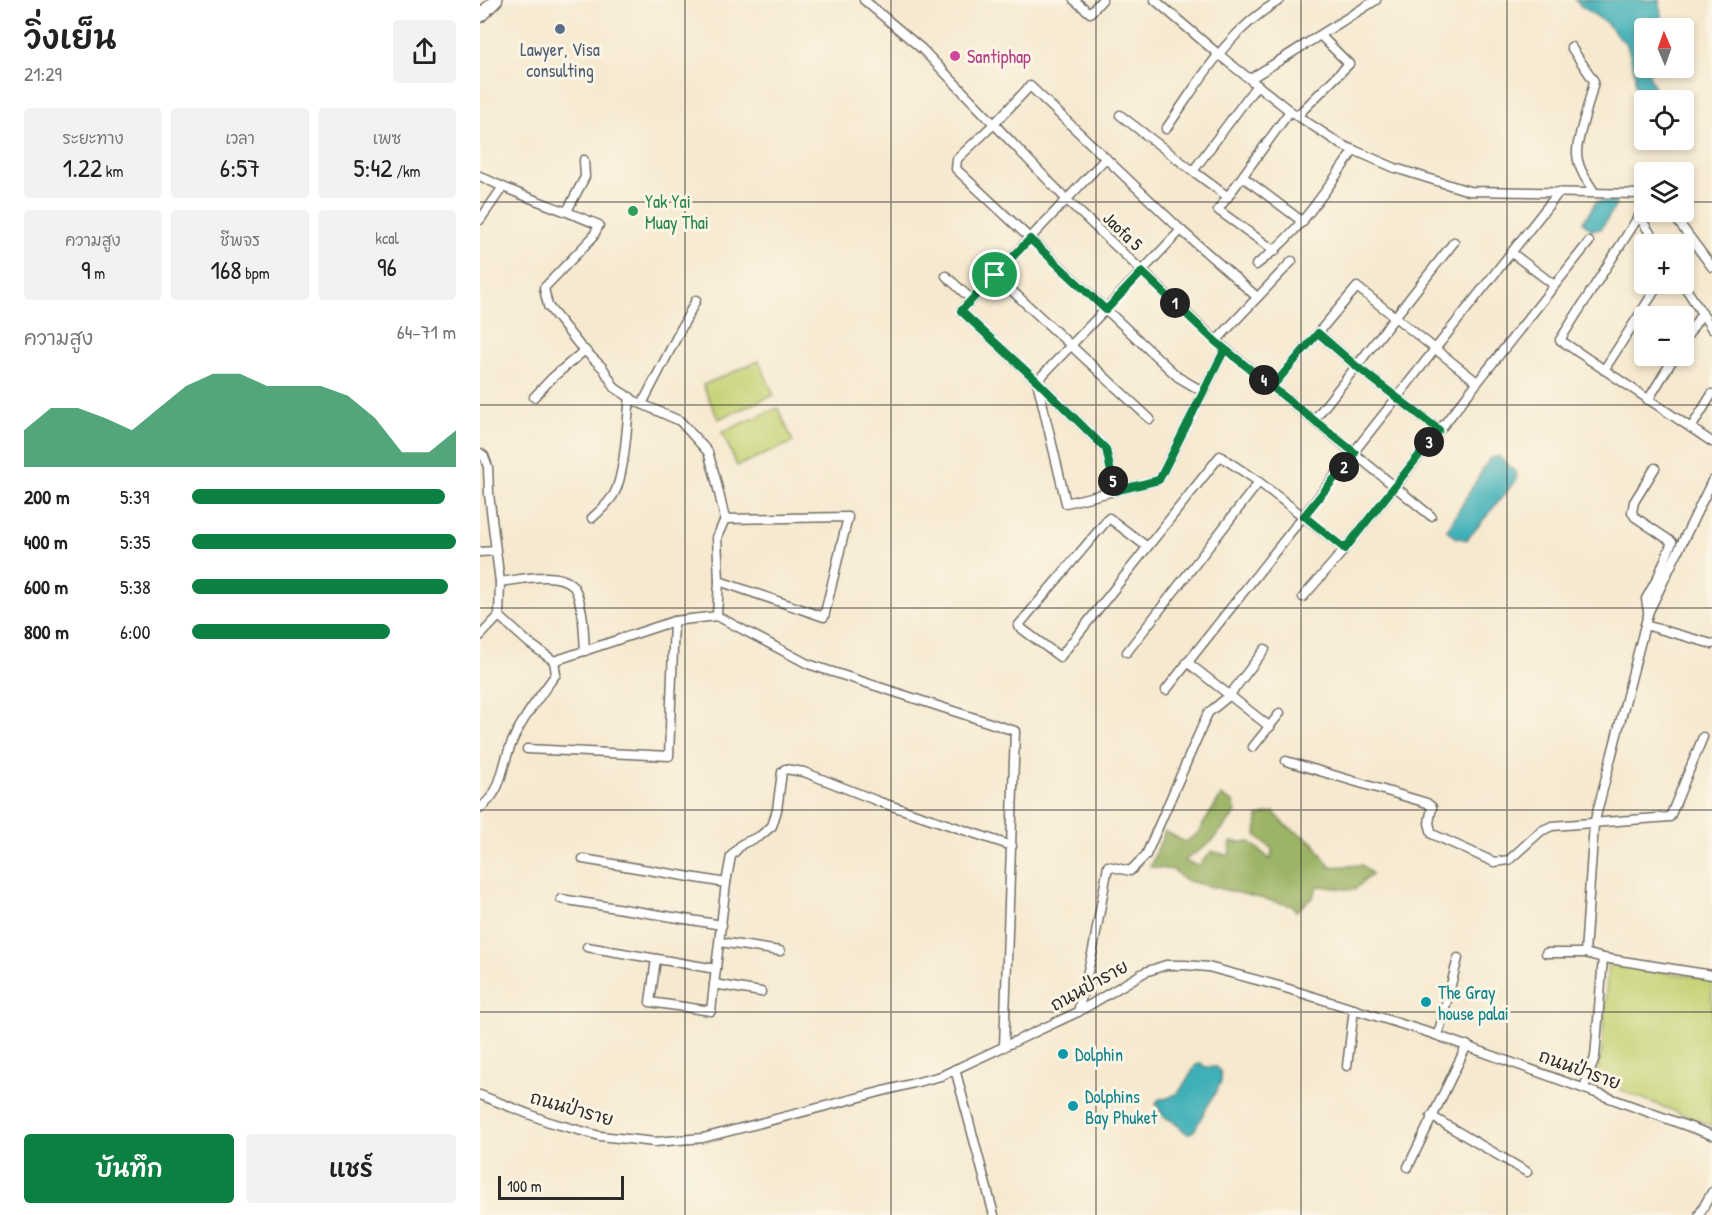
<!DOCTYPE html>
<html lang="th">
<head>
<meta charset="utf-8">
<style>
	body { margin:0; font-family:"Patrick Hand","Playpen Sans Thai",sans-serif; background:#f2f2f2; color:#222; height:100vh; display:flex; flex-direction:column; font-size:22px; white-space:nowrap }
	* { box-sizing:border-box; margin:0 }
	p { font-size:20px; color:#767676 }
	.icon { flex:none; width:33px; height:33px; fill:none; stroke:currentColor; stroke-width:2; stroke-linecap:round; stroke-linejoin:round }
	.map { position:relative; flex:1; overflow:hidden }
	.sheet { display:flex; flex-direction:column; background:#fff; width:480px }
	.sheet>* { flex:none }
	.needle { width:39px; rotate:358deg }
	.buttons { position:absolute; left:1154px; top:18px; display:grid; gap:12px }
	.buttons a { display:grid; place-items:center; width:60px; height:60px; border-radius:6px; background:#fff; box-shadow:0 3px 9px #0003; font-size:30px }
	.scale { position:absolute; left:18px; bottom:15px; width:126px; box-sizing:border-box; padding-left:6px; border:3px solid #2b2b2b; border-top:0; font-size:16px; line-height:21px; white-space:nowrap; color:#2b2b2b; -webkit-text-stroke:4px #fcf5e5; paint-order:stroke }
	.pin { position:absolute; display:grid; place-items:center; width:51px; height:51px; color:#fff; margin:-26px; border:3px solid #fff; border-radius:50%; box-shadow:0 2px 6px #0007 }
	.km { position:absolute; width:30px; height:30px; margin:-15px; border-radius:50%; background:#222; color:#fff; font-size:16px; line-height:30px; text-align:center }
	.round { display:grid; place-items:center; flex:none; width:63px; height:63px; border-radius:6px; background:#f2f2f2 }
	.head { display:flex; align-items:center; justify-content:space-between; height:102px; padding:0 24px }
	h1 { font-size:33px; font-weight:600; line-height:45px }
	.figures { display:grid; grid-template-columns:repeat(3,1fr); gap:9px; height:102px; padding:6px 24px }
	.figures div { display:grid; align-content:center; border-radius:6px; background:#f2f2f2; text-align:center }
	.figures b { font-size:26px; font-weight:600 }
	.figures small { font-size:16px; font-weight:400 }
	.figures p { font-size:16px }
	.chart { height:168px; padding:12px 24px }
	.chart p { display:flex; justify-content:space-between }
	.chart svg { width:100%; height:108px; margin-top:6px; fill:#0b8043; opacity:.7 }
	.primary-button { display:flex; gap:12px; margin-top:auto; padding:12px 24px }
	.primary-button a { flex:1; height:69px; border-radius:6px; background:#0b8043; color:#fff; font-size:24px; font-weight:600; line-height:69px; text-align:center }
	.primary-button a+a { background:#f2f2f2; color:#222 }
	ul { padding:0 24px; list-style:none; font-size:20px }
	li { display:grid; grid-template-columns:96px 72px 1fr; align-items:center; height:45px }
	li i { height:15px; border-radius:8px; background:#0b8043 }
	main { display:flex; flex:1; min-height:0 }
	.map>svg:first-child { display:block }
	.green { fill:#c5d274; stroke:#787e50; stroke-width:1.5 }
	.forest { fill:#9cb466; stroke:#647048; stroke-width:1.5 }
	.water { fill:#3fb0b8; stroke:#356e72; stroke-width:1.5 }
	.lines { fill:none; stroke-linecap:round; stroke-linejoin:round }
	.minor-casing { stroke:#726e65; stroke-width:11 }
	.secondary-casing { stroke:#726e65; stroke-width:15 }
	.minor { stroke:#fff; stroke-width:8 }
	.secondary { stroke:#fff; stroke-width:12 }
	.route-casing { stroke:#fff; stroke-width:12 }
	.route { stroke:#0b8043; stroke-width:8 }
	.grid { fill:none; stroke:#2b2b2b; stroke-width:1.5; stroke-opacity:0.55 }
	.service-dot { fill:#5c6f8a; stroke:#fcf5e5; stroke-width:2 }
	.hotel-dot { fill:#d1479c; stroke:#fcf5e5; stroke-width:2 }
	.leisure-dot { fill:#2e9e5b; stroke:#fcf5e5; stroke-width:2 }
	.culture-dot { fill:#0f9aa8; stroke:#fcf5e5; stroke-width:2 }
	.labels { text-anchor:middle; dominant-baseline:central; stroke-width:6; stroke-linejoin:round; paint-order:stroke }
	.service-label { font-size:18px; fill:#4e5e75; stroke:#fcf5e5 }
	.hotel-label { font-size:18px; fill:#b23c85; stroke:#fcf5e5; text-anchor:start }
	.leisure-label { font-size:18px; fill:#27864d; stroke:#fcf5e5; text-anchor:start }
	.street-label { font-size:18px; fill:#2b2b2b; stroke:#fcf5e5 }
	.culture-label { font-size:18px; fill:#0d838f; stroke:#fcf5e5; text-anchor:start }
</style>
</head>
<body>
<main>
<section class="sheet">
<div class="head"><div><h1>วิ่งเย็น</h1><p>21:29</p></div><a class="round"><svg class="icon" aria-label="share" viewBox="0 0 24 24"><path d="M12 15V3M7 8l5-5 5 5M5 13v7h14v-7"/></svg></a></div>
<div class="figures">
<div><p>ระยะทาง</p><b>1.22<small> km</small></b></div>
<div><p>เวลา</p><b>6:57</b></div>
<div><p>เพซ</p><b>5:42<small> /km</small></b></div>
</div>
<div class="figures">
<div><p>ความสูง</p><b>9<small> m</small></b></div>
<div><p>ชีพจร</p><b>168<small> bpm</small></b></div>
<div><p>kcal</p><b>96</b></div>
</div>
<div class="chart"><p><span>ความสูง</span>64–71 m</p>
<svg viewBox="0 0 160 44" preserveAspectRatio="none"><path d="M0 44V29L10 20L20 20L30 24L40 29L50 20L60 11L70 6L80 6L90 11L100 11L110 11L120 15L130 24L140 38L150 38L160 29V44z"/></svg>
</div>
<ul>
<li><b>200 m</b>5:39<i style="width:96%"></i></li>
<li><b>400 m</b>5:35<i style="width:100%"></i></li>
<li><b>600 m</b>5:38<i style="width:97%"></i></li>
<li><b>800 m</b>6:00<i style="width:75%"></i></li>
</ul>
<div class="primary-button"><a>บันทึก</a><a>แชร์</a></div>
</section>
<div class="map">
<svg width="1232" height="1215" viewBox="0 0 1232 1215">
	<rect width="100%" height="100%" fill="#fcf5e5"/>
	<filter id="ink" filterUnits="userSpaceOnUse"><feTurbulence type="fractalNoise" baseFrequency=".0167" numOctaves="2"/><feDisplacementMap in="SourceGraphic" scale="12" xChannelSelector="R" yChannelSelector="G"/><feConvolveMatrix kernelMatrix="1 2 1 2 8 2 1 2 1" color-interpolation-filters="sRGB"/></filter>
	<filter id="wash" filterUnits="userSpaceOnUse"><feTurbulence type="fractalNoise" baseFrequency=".008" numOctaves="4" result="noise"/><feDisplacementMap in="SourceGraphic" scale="24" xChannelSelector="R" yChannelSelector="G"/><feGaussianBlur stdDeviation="1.35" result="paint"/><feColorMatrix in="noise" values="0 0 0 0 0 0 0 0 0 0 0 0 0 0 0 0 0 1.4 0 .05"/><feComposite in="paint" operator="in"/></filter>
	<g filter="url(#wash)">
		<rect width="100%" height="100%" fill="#f6e9d0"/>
		<g class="green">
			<path d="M279,361L294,395L238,419L223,385Z"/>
			<path d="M298,408L313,442L257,466L242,432Z"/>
			<path d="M1128,962L1232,980V1126L1115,1080L1122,1050Z"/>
		</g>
		<path class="forest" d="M741,796L753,802L756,813L730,843L704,861L718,866L732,851L749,856L751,842H770L791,860L792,849L776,835L778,816L794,812L805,825L833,842L850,867L882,865L892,874L874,890L838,886L833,897L816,911L813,906L704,880L694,870L670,867L685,831L705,842L717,834Z"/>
		<g class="water">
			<path d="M1095,0H1179L1183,26L1182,28H1164V68H1168L1170,78L1174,86L1166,98L1156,87L1154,68L1147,45L1125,22L1101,6Z"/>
			<path d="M1132,200L1136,205L1121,229L1112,230L1103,222L1116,202Z"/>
			<path d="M1018,456L1037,473L1036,480L987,540L975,537L967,530L1009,459Z"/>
			<path d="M721,1063L725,1067H737L741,1073V1082L714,1131L708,1134L691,1120L684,1117L676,1104L679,1099C700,1100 706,1080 716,1065Z"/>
		</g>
	</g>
	<g filter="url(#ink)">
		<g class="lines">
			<g class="minor-casing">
				<g id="minor">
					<path d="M384,0L442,49L587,200L736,341L951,516"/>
					<path d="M594,0L610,13L622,0"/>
					<path d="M675,0L738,54L810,111L862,145L915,168L989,191L1164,194"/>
					<path d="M1091,47L1114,81C1110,102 1099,131 1097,150C1096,166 1107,181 1115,193"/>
					<path d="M770,79L896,0"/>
					<path d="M640,115L713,171"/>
					<path d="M817,116L869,64L841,36"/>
					<path d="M686,129C721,79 746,32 800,0"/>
					<path d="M626,158L481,311L557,381L586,503L679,480L745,349"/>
					<path d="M0,176C38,196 80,208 119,225L113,237L64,288L68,306L100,346L123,368L135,388L155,401L200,421L228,452L235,476L245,519L237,537L239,581L237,616"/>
					<path d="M763,177L823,222"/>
					<path d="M748,197L713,171L777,85"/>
					<path d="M87,211L105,177L104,160"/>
					<path d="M1191,212L1232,267"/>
					<path d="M0,220L22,188"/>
					<path d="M1177,244L1159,216L1080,340L1232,442"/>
					<path d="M795,251L738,210L810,111"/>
					<path d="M1032,253L1074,285"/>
					<path d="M776,265C818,234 845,192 874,150"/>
					<path d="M515,275L670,419"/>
					<path d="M466,276L492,300"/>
					<path d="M1203,284L1232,329"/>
					<path d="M838,333L876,366L959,430"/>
					<path d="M736,341L812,261"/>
					<path d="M1203,343L1222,313"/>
					<path d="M1124,370L1179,284"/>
					<path d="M792,387L877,287L997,382"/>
					<path d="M722,391L698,377L476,169L477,159L514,124L550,86L701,230L777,297"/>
					<path d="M54,397L72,378L105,350"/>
					<path d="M1168,400L1195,356"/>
					<path d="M162,404L216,300"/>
					<path d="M834,420L974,242"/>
					<path d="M1211,428L1232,394"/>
					<path d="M0,453L4,456L8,467L9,494L16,551"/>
					<path d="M635,491L626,449L557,381L701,230"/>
					<path d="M112,518C120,511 128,504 134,494C145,475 147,421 150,397"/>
					<path d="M666,546L629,518L538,626L580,657L740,456L779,482L865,549"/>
					<path d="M0,552L16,551L20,582L19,616L0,636"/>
					<path d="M239,581L344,617L368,517L245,519"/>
					<path d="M20,582C39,580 78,570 93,586C99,593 100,605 102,613C104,625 104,638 105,651"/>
					<path d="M823,597L865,549L1109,242"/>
					<path d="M1168,611L1166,599L1178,577L1192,542L1155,517L1152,512L1154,502L1175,468"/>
					<path d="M19,616L49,643L74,661L194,621L237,616L328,664L535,731L524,1047"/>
					<path d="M1165,625L1232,644"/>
					<path d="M647,652L779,482"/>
					<path d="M707,662L790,727"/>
					<path d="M686,690L1079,192"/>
					<path d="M773,747L800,713"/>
					<path d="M47,749L189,756L194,621"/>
					<path d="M806,761L947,803L952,807L949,823L952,834L1014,862L1029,860L1061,831L1072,826L1190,817L1223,737"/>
					<path d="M0,808C22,791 20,774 29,750C37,725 60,696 76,674L74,661"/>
					<path d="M103,859L246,883"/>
					<path d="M81,899L242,925"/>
					<path d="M240,942L300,951"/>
					<path d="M107,947L236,969"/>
					<path d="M1066,953H1105L1123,958L1232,975"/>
					<path d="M1105,953L1114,824L1165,625L1169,611L1232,481"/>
					<path d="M176,959L170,1002L231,1011L246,883L251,856L262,844L280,836L292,826L297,810L302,772L305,769L324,772L400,802L532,846"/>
					<path d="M234,984L281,992"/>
					<path d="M598,1012L613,950L628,866L650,871L666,855L728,713L749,696L785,649"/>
					<path d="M958,1035L978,958"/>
					<path d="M867,1066L874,1009"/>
					<path d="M475,1069L514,1215"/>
					<path d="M1104,1088L1115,1057L1123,958"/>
					<path d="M0,1095L69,1122L120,1136L175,1142L223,1138L461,1076L598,1012L665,972L686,965H705L728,967L799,986L950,1033L1232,1135"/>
					<path d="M951,1116L1047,1172"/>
					<path d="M928,1167L987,1045"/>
					<path d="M1219,1215L1232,1192"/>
				</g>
			</g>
			<g class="secondary-casing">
				<path id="secondary" d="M0,16L16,0"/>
			</g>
			<use href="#minor" class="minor"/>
			<use href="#secondary" class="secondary"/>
		</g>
	</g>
	<g class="lines" filter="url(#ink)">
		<g class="route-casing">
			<path id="route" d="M515,275L550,239L626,310L662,272L736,342L875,453L824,516L865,549L959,430L876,366L838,333L792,387L745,349L679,480L635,491L626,449L557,381L481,311L515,275"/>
		</g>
		<use href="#route" class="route"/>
	</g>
	<path class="grid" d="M205,0V1215M411,0V1215M616,0V1215M821,0V1215M1027,0V1215M0,202H1164M1203,202H1232M0,405H1232M0,608H1232M0,810H1232M0,1012H1232"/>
	<circle class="service-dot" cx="80" cy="29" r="6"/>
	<circle class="hotel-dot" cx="475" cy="56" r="6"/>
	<circle class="leisure-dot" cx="153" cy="211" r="6"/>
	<g class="culture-dot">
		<circle cx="946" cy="1002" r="6"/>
		<circle cx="583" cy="1054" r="6"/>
		<circle cx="593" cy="1106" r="6"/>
	</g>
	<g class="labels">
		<g class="service-label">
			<text x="80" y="49">Lawyer, Visa<tspan x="80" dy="21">consulting</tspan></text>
		</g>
		<g class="hotel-label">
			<text x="487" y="56">Santiphap</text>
		</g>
		<g class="leisure-label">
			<text x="165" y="201">Yak Yai<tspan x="165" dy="21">Muay Thai</tspan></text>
		</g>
		<g class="street-label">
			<text transform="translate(643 231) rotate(44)">Jaofa 5</text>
			<text transform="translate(609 985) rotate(-29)">ถนนป่าราย</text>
			<text transform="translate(1100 1069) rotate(20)">ถนนป่าราย</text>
			<text transform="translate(92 1108) rotate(16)">ถนนป่าราย</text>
		</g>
		<g class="culture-label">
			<text x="958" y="992">The Gray<tspan x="958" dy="21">house palai</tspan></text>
			<text x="595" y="1054">Dolphin</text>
			<text x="605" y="1096">Dolphins<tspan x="605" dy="21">Bay Phuket</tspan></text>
		</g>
	</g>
</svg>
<div class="buttons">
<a><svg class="needle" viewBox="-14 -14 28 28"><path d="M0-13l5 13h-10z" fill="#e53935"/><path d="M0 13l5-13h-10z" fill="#767676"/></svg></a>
<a><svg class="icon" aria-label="locate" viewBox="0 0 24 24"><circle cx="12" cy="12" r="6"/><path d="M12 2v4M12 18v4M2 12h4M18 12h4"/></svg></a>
<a><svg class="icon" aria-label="layers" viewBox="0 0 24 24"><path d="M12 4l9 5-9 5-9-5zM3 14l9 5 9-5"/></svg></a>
<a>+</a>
<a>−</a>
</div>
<div class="scale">100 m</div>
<div class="pin" style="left:515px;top:275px;background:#1e9e55"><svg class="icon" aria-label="arrive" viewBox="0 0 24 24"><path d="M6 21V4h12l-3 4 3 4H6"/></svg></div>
<b class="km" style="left:695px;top:303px">1</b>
<b class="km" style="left:864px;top:467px">2</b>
<b class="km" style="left:949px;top:442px">3</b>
<b class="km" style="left:784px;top:380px">4</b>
<b class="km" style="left:633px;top:481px">5</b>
</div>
</main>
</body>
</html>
